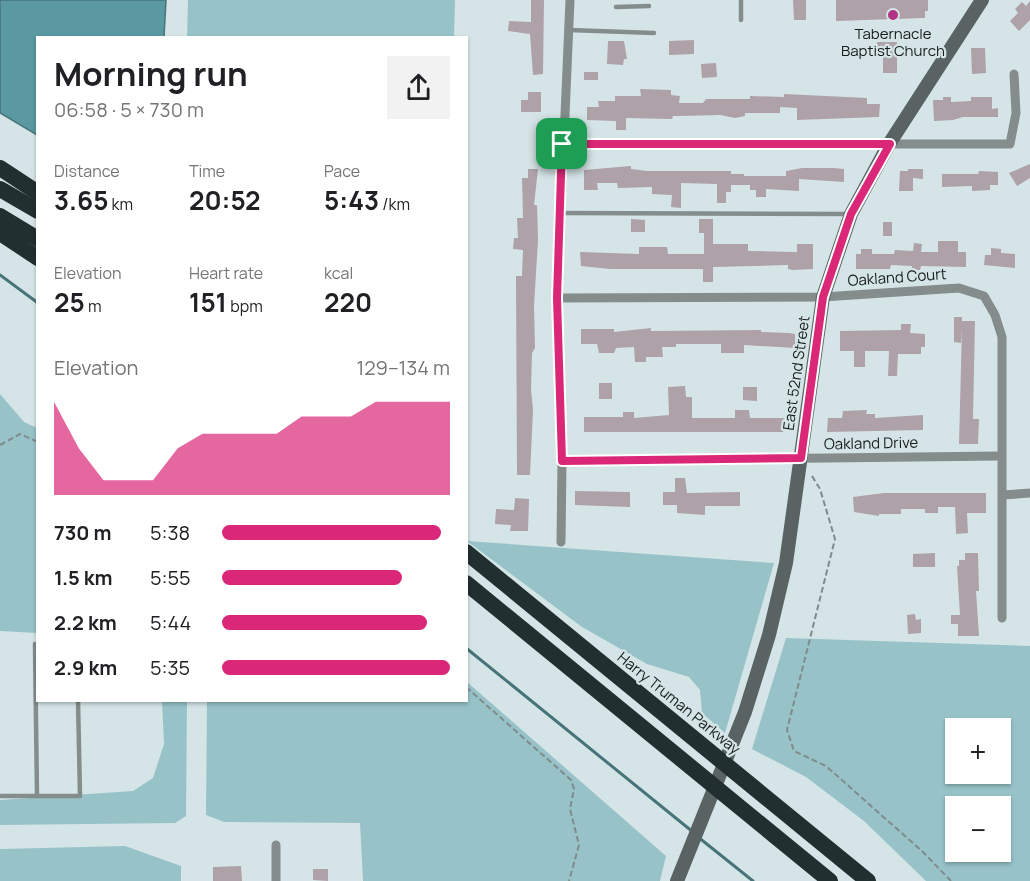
<!DOCTYPE html>
<html lang="en">
<head>
<meta charset="utf-8">
<style>
	body { margin:0; font-family:Manrope,sans-serif; background:#f2f2f2; color:#202124; height:100vh; display:flex; flex-direction:column; font-size:22px; white-space:nowrap }
	* { box-sizing:border-box; margin:0 }
	p { font-size:20px; color:#757577 }
	.icon { flex:none; width:33px; height:33px; fill:none; stroke:currentColor; stroke-width:2; stroke-linecap:round; stroke-linejoin:round }
	.map { position:relative; flex:1; overflow:hidden }
	.details { position:absolute; left:36px; top:36px; width:432px; height:666px; display:flex; flex-direction:column; background:#fff; border-radius:0px; box-shadow:0 2px 4px #0004 }
	.details>* { flex:none }
	.buttons { position:absolute; left:945px; top:718px; display:grid; gap:12px }
	.buttons a { display:grid; place-items:center; width:66px; height:66px; border-radius:0px; background:#fff; box-shadow:0 2px 4px #0004; font-size:30px }
	.pin { position:absolute; display:grid; place-items:center; width:51px; height:51px; color:#fff; margin:-26px; border-radius:12px; box-shadow:0 3px 9px #0006 }
	.round { display:grid; place-items:center; flex:none; width:63px; height:63px; border-radius:0px; background:#f2f2f2 }
	.summary { display:flex; align-items:center; justify-content:space-between; height:102px; padding:0 18px }
	h1 { font-size:33px; font-weight:700; line-height:45px }
	.figures { display:grid; grid-template-columns:repeat(3,1fr); gap:9px; height:102px; padding:6px 18px }
	.figures div { display:grid; align-content:center }
	.figures b { font-size:26px; font-weight:700 }
	.figures small { font-size:16px; font-weight:400 }
	.figures p { font-size:16px }
	.chart { height:168px; padding:12px 18px }
	.chart p { display:flex; justify-content:space-between }
	.chart svg { width:100%; height:108px; margin-top:6px; fill:#db2777; opacity:.7 }
	ul { padding:0 18px; list-style:none; font-size:20px }
	li { display:grid; grid-template-columns:96px 72px 1fr; align-items:center; height:45px }
	li i { height:15px; border-radius:8px; background:#db2777 }
	.map>svg:first-child { display:block }
	.green { fill:#97c3c8; fill-rule:evenodd }
	.water { fill:#5a99a1; stroke:#467479; stroke-width:1.5 }
	.lines { fill:none; stroke-linecap:round; stroke-linejoin:round }
	.stream { stroke:#467479; stroke-width:3 }
	.building { fill:#aea1a8 }
	.path { stroke:#7f8b8c; stroke-width:2; stroke-dasharray:6 3; stroke-linecap:butt }
	.service { stroke:#858c8c; stroke-width:4.5 }
	.minor { stroke:#858c8c; stroke-width:9 }
	.secondary { stroke:#596364; stroke-width:14 }
	.motorway { stroke:#222f31; stroke-width:16 }
	.route-casing { stroke:#fff; stroke-width:12 }
	.route { stroke:#db2777; stroke-width:8 }
	.poi-dot { fill:#b13484; stroke:#d5e5e7; stroke-width:2 }
	.labels { text-anchor:middle; dominant-baseline:central; stroke-width:4.5; stroke-linejoin:round; paint-order:stroke }
	.poi-label { font-size:15px; fill:#161c1d; stroke:#d5e5e7 }
	.street-label { font-size:15px; fill:#161c1d; stroke:#d5e5e7 }
</style>
</head>
<body>
<div class="map">
<svg width="1030" height="881" viewBox="0 0 1030 881">
	<rect width="100%" height="100%" fill="#d5e5e7"/>
	<g class="green">
		<path d="M188,0H455L454,37H187Z"/>
		<path d="M0,394L24,422L37,428V633L0,631Z"/>
		<path d="M467,541L774,563L725,733L702,713L700,690L689,677L647,664L582,627Z"/>
		<path d="M786,638L1030,646V881H926L864,821L806,777L752,749ZM956,729H1000V774H956ZM956,807H1000V852H956Z"/>
		<path d="M467,682L666,856L660,881H363L360,823L224,822L206,815L207,701L466,700Z"/>
		<path d="M162,701H187L186,816L175,823L0,825V800L133,791L153,778L164,744Z"/>
		<path d="M125,846L181,866V881H0V849Z"/>
	</g>
	<path class="water" d="M0,0H166L164,37L38,38L37,135L0,113Z"/>
	<g class="lines">
		<g class="stream">
			<path d="M0,275L38,303"/>
			<path d="M466,648L693,832"/>
			<path d="M698,837L753,881"/>
		</g>
	</g>
	<g class="building">
		<path d="M531,0H544L543,74L533,75L530,34L508,31L509,21L531,22Z"/>
		<path d="M793,0H806V20H794Z"/>
		<path d="M836,0H928V11H925V18L836,21Z"/>
		<path d="M1030,1V20L1019,31L1010,21L1018,13L1015,9L1022,2L1026,6Z"/>
		<path d="M694,40V54L669,55V41Z"/>
		<path d="M608,41H624L627,59H624L623,65L607,64Z"/>
		<path d="M877,42H897V73H883V56H877Z"/>
		<path d="M971,48H985L986,73L972,74Z"/>
		<path d="M716,63L717,77L702,78L701,64Z"/>
		<rect x="584" y="72" width="14" height="8"/>
		<path d="M640,89L671,90V95L680,96L679,103H703L706,99H750V96L784,97V94L867,98V104H880L879,117L797,120V108L780,107V113H745V116L735,118L720,115L679,116H673L672,119L626,118V130H616V121L587,120V107H599L598,101H615V96H641Z"/>
		<path d="M528,92H541V112H521V100H528Z"/>
		<path d="M943,97H951V102L971,101V97H992V109L998,108V117H963L953,120L934,121L933,100H943Z"/>
		<path d="M1030,164V178L1017,186L1009,173Z"/>
		<path d="M631,166V169L647,171H731V174H744V176H786V171L802,168H834L844,169V182L799,179V191L766,189V197H756V190H750V185H731V192H726V203H717V184L681,183V208L671,207L672,195L652,194V187L618,188L617,183H597L598,190H584V170Z"/>
		<path d="M528,169H538L534,205H537L538,240L534,306L535,348L532,353L531,389L533,410L530,475H517L516,276H522L523,250L513,249L514,238H518L517,218H523L522,178H528Z"/>
		<path d="M908,169H923V179L913,178V191H899L900,171H908Z"/>
		<path d="M979,171L998,172V185H990V190L972,191V186L942,187V174H978Z"/>
		<path d="M631,219L645,220V232H631Z"/>
		<path d="M699,219H713V244H748V251L797,252V244H813V269L793,270L788,269V265L713,267V282H703V269H610L581,266L580,252L639,254V247H667L668,254H704V233H699Z"/>
		<rect x="883" y="222" width="9" height="14"/>
		<path d="M938,241H958V252H966V267L921,266L920,270H912V266L891,265L890,269H856V254H861V249H872V254H894L895,250L913,251L914,243L922,244L921,252H938Z"/>
		<path d="M991,248L1001,249V253L1015,254V268L984,265L985,255H991Z"/>
		<path d="M954,317H962V321H975L973,419H979L978,444H959L962,328L961,343L954,342Z"/>
		<path d="M901,324H911L910,333L925,334V347H921V354H898L897,376H888L889,351H865V367H854V351H840V331L901,330Z"/>
		<path d="M651,328V331L761,330V332L789,333L795,334V348L744,345V353H721V344H676V347H662L663,357H646V362H635L634,347L616,348L614,353H599L597,344H581V329H614V332Z"/>
		<rect x="599" y="383" width="13" height="16"/>
		<path d="M685,386L686,397H692V418H735V410H749L750,418H784L783,432H584V417H623V412H634V418L669,415L668,387Z"/>
		<path d="M743,387H757V401L743,400Z"/>
		<path d="M867,410L866,414H875V418L923,415V430L827,432L828,418H842L843,411Z"/>
		<path d="M675,478H685L687,493L740,492V506H705V515L677,513V505H663V492H675Z"/>
		<path d="M575,491L630,492V507L575,505Z"/>
		<path d="M884,493H986V513H967L968,533L956,534L955,507H938V513H925V509H901V514H879V516L854,512L853,497Z"/>
		<path d="M515,498L529,499L528,531H510L511,525L495,524L496,509L514,510Z"/>
		<path d="M935,553V567H913V554Z"/>
		<path d="M965,553H978L979,591H976L979,636H958V624H951V615H960L957,566H959V560H965Z"/>
		<path d="M915,614L916,620L921,619V633L908,634L907,615Z"/>
		<path d="M241,866L242,881H213V867Z"/>
		<path d="M313,869H328V881L313,880Z"/>
	</g>
	<g class="lines">
		<g class="path">
			<path d="M0,445L20,434L38,442"/>
			<path d="M812,476L820,489L835,539L787,730L794,751L826,766L923,852L951,881"/>
			<path d="M466,687L571,780L574,789L570,809L579,845L569,881"/>
		</g>
		<g class="service">
			<path d="M616,7L649,6"/>
			<path d="M741,20V0"/>
			<path d="M569,30L654,33"/>
			<path d="M560,213L848,214"/>
			<path d="M0,796H80L78,700"/>
			<path d="M37,796L35,644H38"/>
		</g>
		<g class="minor">
			<path d="M562,144H1010L1016,113L1014,74"/>
			<path d="M557,298L823,297L959,288L984,296L995,315L1002,337V618"/>
			<path d="M562,461L1001,456"/>
			<path d="M1003,495L1030,493"/>
			<path d="M561,542L562,461L557,298L570,0"/>
			<path d="M276,881V845"/>
		</g>
		<path class="secondary" d="M677,881L745,712L769,635L786,563L823,297L851,214L889,144L982,0"/>
		<g class="motorway">
			<path d="M0,168L38,193"/>
			<path d="M0,189L38,211"/>
			<path d="M0,216L38,239"/>
			<path d="M0,233L38,258"/>
			<path d="M466,552L868,881"/>
			<path d="M466,583L830,881"/>
		</g>
	</g>
	<g class="lines">
		<g class="route-casing">
			<path id="route" d="M562,144H890L851,214L823,297L801,458L562,461L557,298Z"/>
		</g>
		<use href="#route" class="route"/>
	</g>
	<circle class="poi-dot" cx="893" cy="15" r="6"/>
	<g class="labels">
		<g class="poi-label">
			<text x="893" y="33">Tabernacle<tspan x="893" dy="17">Baptist Church</tspan></text>
		</g>
		<g class="street-label">
			<text transform="translate(897 277) rotate(-4)">Oakland Court</text>
			<text transform="translate(796 373) rotate(-82)">East 52nd Street</text>
			<text transform="translate(871 443) rotate(-1)">Oakland Drive</text>
			<text transform="translate(679 703) rotate(39)">Harry Truman Parkway</text>
		</g>
	</g>
</svg>
<div class="buttons">
<a>+</a>
<a>−</a>
</div>
<div class="pin" style="left:562px;top:144px;background:#1e9e55"><svg class="icon" aria-label="arrive" viewBox="0 0 24 24"><path d="M6 21V4h12l-3 4 3 4H6"/></svg></div>
<section class="details">
<div class="summary"><div><h1>Morning run</h1><p>06:58 · 5 × 730 m</p></div><a class="round"><svg class="icon" aria-label="share" viewBox="0 0 24 24"><path d="M12 15V3M7 8l5-5 5 5M5 13v7h14v-7"/></svg></a></div>
<div class="figures">
<div><p>Distance</p><b>3.65<small> km</small></b></div>
<div><p>Time</p><b>20:52</b></div>
<div><p>Pace</p><b>5:43<small> /km</small></b></div>
</div>
<div class="figures">
<div><p>Elevation</p><b>25<small> m</small></b></div>
<div><p>Heart rate</p><b>151<small> bpm</small></b></div>
<div><p>kcal</p><b>220</b></div>
</div>
<div class="chart"><p><span>Elevation</span>129–134 m</p>
<svg viewBox="0 0 160 44" preserveAspectRatio="none"><path d="M0 44V6L10 25L20 38L30 38L40 38L50 25L60 19L70 19L80 19L90 19L100 12L110 12L120 12L130 6L140 6L150 6L160 6V44z"/></svg>
</div>
<ul>
<li><b>730 m</b>5:38<i style="width:96%"></i></li>
<li><b>1.5 km</b>5:55<i style="width:79%"></i></li>
<li><b>2.2 km</b>5:44<i style="width:90%"></i></li>
<li><b>2.9 km</b>5:35<i style="width:100%"></i></li>
</ul>
</section>
</div>
</body>
</html>
